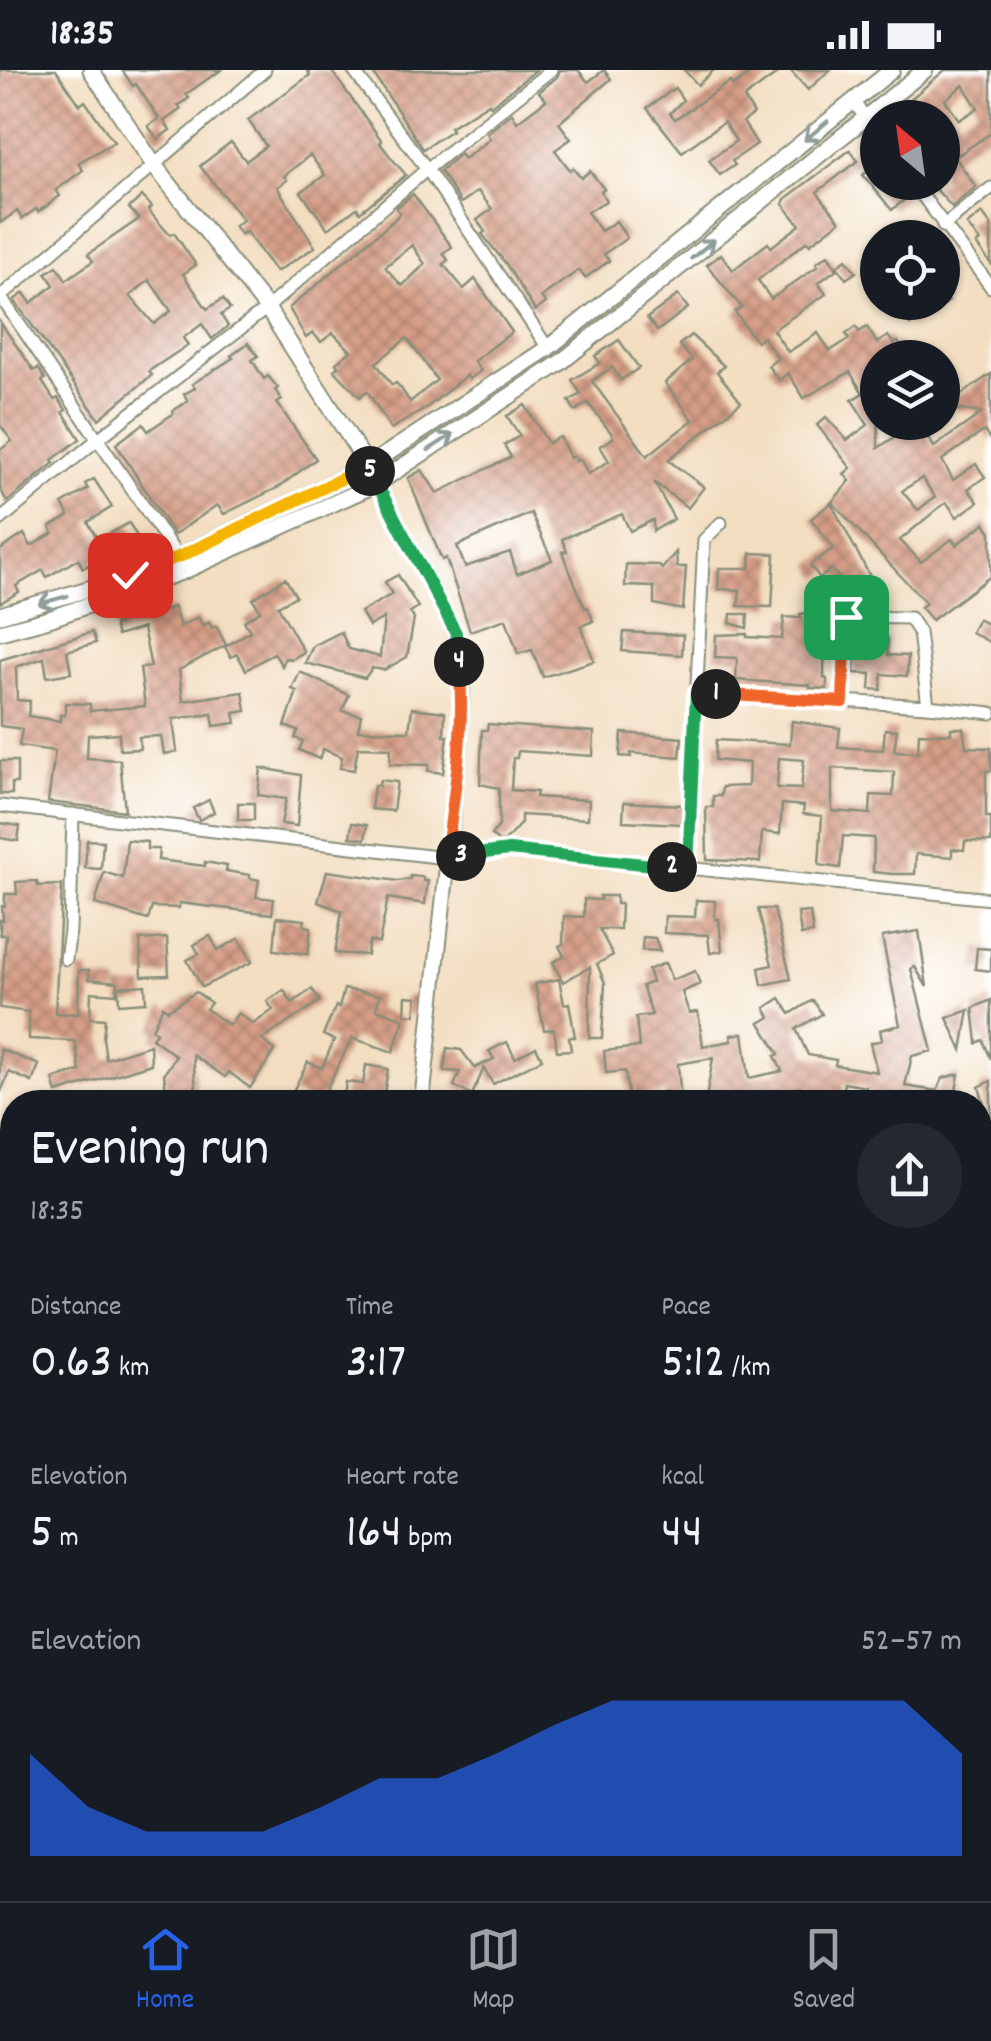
<!DOCTYPE html>
<html lang="en">
<head>
<meta charset="utf-8">
<style>
	body { margin:0; font-family:Dekko,sans-serif; background:#242831; color:#f1f3f6; height:100vh; display:flex; flex-direction:column; font-size:38px; white-space:nowrap }
	* { box-sizing:border-box; margin:0 }
	p { font-size:32px; color:#9ea1a6 }
	.icon { flex:none; width:55px; height:55px; fill:none; stroke:currentColor; stroke-width:2; stroke-linecap:round; stroke-linejoin:round }
	.map { position:relative; flex:1; overflow:hidden }
	.panel { position:absolute; left:0px; top:1020px; width:992px; height:812px; display:flex; flex-direction:column; background:#171b24; border-radius:40px 40px 0 0; box-shadow:0 2px 8px #0004 }
	.panel>* { flex:none }
	.needle { width:65px; rotate:331deg }
	.controls { position:absolute; left:860px; top:30px; display:grid; gap:20px }
	.controls a { display:grid; place-items:center; width:100px; height:100px; border-radius:50%; background:#171b24; box-shadow:0 2px 8px #0004; font-size:50px }
	.pin { position:absolute; display:grid; place-items:center; width:85px; height:85px; color:#fff; margin:-42px; border-radius:20px; box-shadow:0 5px 15px #0006 }
	.km { position:absolute; width:50px; height:50px; margin:-25px; border-radius:50%; background:#222; color:#fff; font-size:28px; line-height:50px; text-align:center }
	.round { display:grid; place-items:center; flex:none; width:105px; height:105px; border-radius:52px; background:#242831 }
	.overview { display:flex; align-items:center; justify-content:space-between; height:170px; padding:0 30px }
	h1 { font-size:55px; font-weight:600; line-height:75px }
	.stats { display:grid; grid-template-columns:repeat(3,1fr); gap:15px; height:170px; padding:10px 30px }
	.stats div { display:grid; align-content:center }
	.stats b { font-size:50px; font-weight:600 }
	.stats small { font-size:28px; font-weight:400 }
	.stats p { font-size:28px }
	.chart { height:280px; padding:20px 30px }
	.chart p { display:flex; justify-content:space-between }
	.chart svg { width:100%; height:180px; margin-top:10px; fill:#2563eb; opacity:.7 }
	.status { display:flex; justify-content:space-between; align-items:center; height:70px; padding:0 50px; background:#171b24; direction:ltr }
	.status svg { height:28px; fill:currentColor }
	.dock { display:flex; justify-content:space-around; align-items:center; height:140px; border-top:2px solid #363941; background:#171b24; font-size:28px; color:#9ea1a6 }
	.dock a { display:grid; justify-items:center; gap:5px }
	.dock .current { color:#2563eb }
	.map>svg:first-child { display:block }
	.building { fill:url(#building-cross-hatch); fill-rule:evenodd }
	.lines { fill:none; stroke-linecap:round; stroke-linejoin:round }
	.minor-casing { stroke:#898e7a; stroke-width:15 }
	.tertiary-casing { stroke:#898e7a; stroke-width:18 }
	.secondary-casing { stroke:#898e7a; stroke-width:19 }
	.minor { stroke:#fff; stroke-width:11 }
	.tertiary { stroke:#fff; stroke-width:14 }
	.secondary { stroke:#fff; stroke-width:15 }
	.oneway { stroke:#8f9e9a }
	.split-1-casing { stroke:#fff; stroke-width:20 }
	.split-2-casing { stroke:#fff; stroke-width:20 }
	.split-3-casing { stroke:#fff; stroke-width:20 }
	.split-4-casing { stroke:#fff; stroke-width:20 }
	.split-5-casing { stroke:#fff; stroke-width:20 }
	.split-6-casing { stroke:#fff; stroke-width:20 }
	.split-7-casing { stroke:#fff; stroke-width:20 }
	.split-1 { stroke:#f0652b; stroke-width:12 }
	.split-2 { stroke:#22a559; stroke-width:12 }
	.split-3 { stroke:#22a559; stroke-width:12 }
	.split-4 { stroke:#f0652b; stroke-width:12 }
	.split-5 { stroke:#22a559; stroke-width:12 }
	.split-6 { stroke:#f5b400; stroke-width:12 }
	.split-7 { stroke:#f5b400; stroke-width:12 }
</style>
</head>
<body>
<div class="status"><b>18:35</b><svg viewBox="0 0 49 12"><path d="M0 12V9h3v3zM5 12V6h3v6zM10 12V3h3v9zM15 12V0h3v12zM26 1h20v11H26zM47 4h2v5h-2z"/></svg></div>
<div class="map">
<svg width="991" height="1831" viewBox="0 0 991 1831">
	<defs>
		<pattern id="building-cross-hatch" width="8" height="8" patternUnits="userSpaceOnUse" patternTransform="scale(2.5)"><rect width="8" height="8" fill="#d79e87"/><path d="M0 0l8 8M0 8l8-8" fill="none" stroke="#ae826f"/></pattern>
	</defs>
	<rect width="100%" height="100%" fill="#fff"/>
	<filter id="ink" filterUnits="userSpaceOnUse"><feTurbulence type="fractalNoise" baseFrequency=".01" numOctaves="2"/><feDisplacementMap in="SourceGraphic" scale="20" xChannelSelector="R" yChannelSelector="G"/><feConvolveMatrix kernelMatrix="1 2 1 2 8 2 1 2 1" color-interpolation-filters="sRGB"/></filter>
	<filter id="wash" filterUnits="userSpaceOnUse"><feTurbulence type="fractalNoise" baseFrequency=".0048" numOctaves="4" result="noise"/><feDisplacementMap in="SourceGraphic" scale="40" xChannelSelector="R" yChannelSelector="G"/><feGaussianBlur stdDeviation="2.25" result="paint"/><feColorMatrix in="noise" values="0 0 0 0 0 0 0 0 0 0 0 0 0 0 0 0 0 1.4 0 .05"/><feComposite in="paint" operator="in"/></filter>
	<g filter="url(#wash)">
		<rect width="100%" height="100%" fill="#f3dec1"/>
		<g id="blocks">
			<g class="building">
				<path d="M0,0H56L80,35L85,31L114,72L78,93L83,100L56,120L60,126L38,142L36,139L22,149L17,141L0,153Z"/>
				<path d="M122,0H221L186,24L189,28L178,36L181,39L164,51L170,60L158,69L148,56L159,49L136,14L133,16Z"/>
				<path d="M307,0H331L382,71L380,73L389,85L406,105L360,142L357,138L328,159L301,122L325,105L310,85L284,106L287,110L277,117L315,177L276,202L246,162L241,165L234,156L243,150L200,96L231,72L246,91L266,76L248,50L310,5Z"/>
				<path d="M371,0H536L491,36L489,33L450,57L452,60L423,79Z"/>
				<path d="M560,0H578L588,12L604,0L611,9L559,53L571,69L555,80L570,100L573,98L581,108L590,101L604,119L601,121L606,131L587,142L601,161L616,151L627,168L604,184L609,191L585,208L579,200L541,227L546,233L535,241L506,194L482,164L485,162L477,150L492,139L478,121L461,133L440,101L460,84L464,89L490,69L487,63L512,43L517,52L546,30L539,22L557,7Z"/>
				<path d="M684,0H714L698,15Z"/>
				<path d="M755,0H782L744,28L754,44L743,52L757,74L732,91L735,95L720,105L709,90L736,71L724,52L682,82L647,38L675,18L683,30L670,43L675,49L730,12L733,16Z"/>
				<path d="M790,0H830L808,20Z"/>
				<path d="M945,0H991V63L955,87L976,117L952,137L934,117L942,112V48H937L932,41L924,48H888ZM963,15L978,38L959,50L945,30Z"/>
				<path d="M850,80L858,91L817,122L840,151L810,174L807,171L758,210L771,229L818,196L816,193L828,185L837,199L818,213L826,224L773,260L788,282L818,263L830,281L849,269L846,264L856,257L859,262L867,257L877,273L888,266L894,274L898,272L908,288H878V378L908,358L918,367L925,363L934,377L982,343L947,338L948,326L958,327L991,304V371L984,361L942,390L953,410L976,394L985,407L968,419L978,432L957,447L947,433L941,436L900,470L921,492L952,469L956,475L985,453L991,462V506L932,550L921,537L926,533L832,432L850,411L844,404L851,398L817,355L826,347L847,370L868,355L852,330L863,323L850,302L804,328L788,303L779,310L768,296L778,288L763,267L757,271L749,262L735,242L742,238L707,195L721,184L733,200L768,173L771,177L800,155L783,134L785,129ZM922,408L935,427L918,440L902,421Z"/>
				<path d="M878,93V112H889L904,130L892,140L863,105Z"/>
				<path d="M413,124L452,177L443,183L448,190L443,194L464,219L475,209L512,262L474,291L481,301L469,309L467,305L425,339L391,359L367,321L360,327L334,300L338,297L336,293L351,281L333,263L321,272L313,263L306,268L289,238L393,151L400,143L396,138ZM412,175L425,194L402,216L385,197ZM407,268L437,310L410,332L400,317L396,313L392,315L376,293Z"/>
				<path d="M142,126L152,137L148,140L170,165L174,163L196,195L183,204L207,239L223,229L230,239L221,245L228,256L212,269L202,254L183,268L188,275L149,301L152,305L99,349L14,230L24,223L31,233L54,215L46,203L57,196L66,210L93,191L88,184L139,149L129,138ZM149,210L171,241L154,254L130,226Z"/>
				<path d="M982,143L991,155V194L976,174L980,171L967,155Z"/>
				<path d="M846,189L856,202L846,209L837,196Z"/>
				<path d="M678,225L688,238L657,261L647,248Z"/>
				<path d="M896,232H948L910,255Z"/>
				<path d="M0,252L34,301L38,298L45,309L42,311L54,330L58,328L66,340L63,342L80,369L52,390L54,393L7,432L0,418V380L12,371L0,355Z"/>
				<path d="M691,265L724,296L717,302L741,332L668,390L704,417L688,438L654,412L674,449L653,461V450L630,461L622,444L562,469L567,481L562,482L585,538L588,537L593,551L581,556L594,591L543,607L532,580L518,584L506,549L470,561L446,488L442,490L408,408L422,400L437,423L511,387L504,375L520,366L507,346L525,335L548,373L560,367L570,388L573,386L576,391L580,389L588,404L609,391L600,376L613,368L612,364L588,333L575,341L569,331L581,324L572,310L600,293L595,286L619,270L639,298L621,310L612,297L592,311L647,386L693,350L665,313L692,290L679,275ZM531,443L552,490L517,504L510,482L465,497L457,476Z"/>
				<path d="M248,273L258,286L252,290L264,309L268,306L278,318L275,320L282,330L277,333L316,389L279,417L224,444L217,435L174,465L116,374L143,354L148,361L174,343L173,341L188,331L184,324L195,318L192,314L233,288L231,286Z"/>
				<path d="M94,409L112,437L88,452L98,470L129,453L142,475L148,471L155,483L145,487L141,481L110,496L105,486L83,498L78,489L47,507L43,500L16,516L19,522L0,533V480L24,464L31,476L53,463L50,457L69,446L62,434L88,419L85,414Z"/>
				<path d="M831,433L882,529L866,538H847V519L832,499L820,508L810,495L834,478L811,449Z"/>
				<path d="M676,482L677,497H686L683,540L654,534V517L625,516L626,494L658,495L662,499Z"/>
				<path d="M751,483L775,484L772,537L738,536L740,520L718,519L719,498H750Z"/>
				<path d="M398,505L418,537L410,542L414,549L407,587L384,600L372,598L365,608L305,593L313,576L341,562L349,579L380,587L384,548L369,556L361,542L392,524L385,512Z"/>
				<path d="M285,508L296,526L278,536L304,582L292,589L285,588L282,596L274,583L246,600L237,584L231,587L225,577L250,561L244,551L260,541L253,529Z"/>
				<path d="M174,537L180,557L198,547L203,556L209,552L212,558L216,556L226,575L179,600L183,631L243,622L246,641L234,643L236,653L214,656L212,644L173,649L177,682L164,684L161,666L139,667L140,679L120,680L119,663L88,665L87,688L120,690L125,741L48,732L55,681L19,676L22,659L0,656V590L92,562L96,573L67,581L71,603L47,607L44,588L16,597L17,630L30,631L28,646L60,651V645H65V633L90,634V641L145,636L140,598L151,597L143,558L117,566L114,555Z"/>
				<path d="M825,540L824,608L827,609V619L810,618V615L736,610L737,588L715,587L716,565L747,564V567L782,569L784,547L801,548L800,544Z"/>
				<path d="M731,544H748L747,558L730,553Z"/>
				<path d="M978,549L991,556V573L971,562Z"/>
				<path d="M856,557L874,559V569H888V585L908,586L907,606L882,604L881,620L870,619L871,604L854,603Z"/>
				<path d="M624,562L683,565L682,585L622,581Z"/>
				<path d="M300,602L349,625L342,641L361,645L358,660L409,661L412,638L445,642L444,666H448L443,703L428,701L429,695L390,694L391,678L358,677L354,700L340,698L342,687L323,679L319,689L299,680L303,671L295,668L298,661L285,656L297,621L292,619Z"/>
				<path d="M792,651L840,658L838,677L883,680L885,659L897,660L894,681L918,682L919,663L951,664V658H963L966,677L991,678V701H986V747H991V772L965,771L964,780L952,779V787L916,784L915,804H892L873,802L874,768L843,766L840,798L819,795L822,746L803,744L804,736L782,734L780,764L762,762L760,792L707,790L706,737H713V726H721L722,717L748,716L749,693L715,690L716,670L790,674ZM779,688L804,690L801,719L777,718ZM832,698L894,702L893,726L871,725L870,744L832,741Z"/>
				<path d="M488,654L594,662L593,686L518,681L517,688H513L511,720L537,722L536,727L589,730L588,749L521,745V753L505,771L499,772L491,765L499,756V718L480,714L482,660H487Z"/>
				<path d="M622,663L682,668L680,687L631,683V687L620,686Z"/>
				<path d="M0,691H17V713H12V724H0Z"/>
				<path d="M261,698L301,705L297,756L281,754L286,729L258,725Z"/>
				<path d="M380,710L397,712L393,741L371,739L374,715L379,716Z"/>
				<path d="M209,730L214,742L199,750L193,738Z"/>
				<path d="M624,732L682,735L681,754L623,751Z"/>
				<rect x="238" y="733" width="16" height="17"/>
				<path d="M0,753L20,756L18,771L0,768Z"/>
				<path d="M352,753L367,755L365,769L350,767Z"/>
				<path d="M87,770L103,771L101,799L85,798Z"/>
				<path d="M127,770L147,772V779H159L158,790L205,796V792L227,796L226,801L250,805V808L259,810L256,827L274,829L272,844L179,833V838L152,837L148,850L95,834L104,802L123,808Z"/>
				<path d="M327,801L398,811L410,809V806L423,807V811H428L425,834L388,828L379,873L369,871L367,885L335,883L342,841L318,832Z"/>
				<path d="M37,811L38,816L62,815L55,943L78,944L79,900H89V909L118,912L116,924L91,922L90,948L105,949L103,968L106,989L150,975L151,994L57,1023L53,1009L80,1001L75,971L29,969V942L0,938L6,865H0V850H3L2,836H5V824H17L16,812Z"/>
				<path d="M600,826H616V834H621L620,859H599L613,885L597,894L605,913L602,968H589L590,897L563,912L553,892L564,886L559,876L563,874L564,846L584,847V829L600,830Z"/>
				<path d="M696,830L715,831V849H719L722,881L710,883L708,865L664,863L665,846L695,847Z"/>
				<path d="M758,839H774L791,909L762,915L759,898L772,895Z"/>
				<path d="M810,842L813,863L801,865L798,843Z"/>
				<path d="M277,847L305,850L304,856L311,857L308,884L274,880Z"/>
				<path d="M919,861L927,917L915,897L911,899L932,981L912,986L905,1016L937,1021L943,1008L959,1004L954,1032H910V1029L888,1025L887,1028L865,1023L866,1017L844,1013L841,1032H804L800,1017L748,1032L706,1029L713,988L678,994L681,1032H666L665,1022L642,1027V1032H629L625,1001L606,1003L604,981L639,977L636,947L652,945L642,916L652,912L648,900L665,893L672,910L695,901L700,914L682,922L689,943L698,942L703,976L732,971L731,965L743,963L749,1008L782,1001L775,986L779,984L760,953L770,947L765,938L780,928L790,944L813,930L822,944L796,959L808,985L836,990L835,995L877,1002L870,973L882,970L880,960L900,955L882,867Z"/>
				<path d="M210,866L218,880L239,869L252,892L202,917L187,890L199,884L194,875Z"/>
				<path d="M643,867L655,868L660,881L642,880Z"/>
				<path d="M167,868L169,905L142,906L140,870Z"/>
				<path d="M977,878L991,879V901L975,899Z"/>
				<path d="M559,909L564,934L569,933L575,967H569L571,980L557,981L554,959L544,960L535,914Z"/>
				<path d="M145,915L146,932L119,934L118,917Z"/>
				<path d="M312,919L320,931L262,970L275,980L250,1018L229,1002L225,1007L193,985L197,1032H167L164,1004L176,986L152,968L156,963L152,959L163,936L168,940L196,922L211,933L206,939L229,955L238,943L253,954L273,940L267,931L284,920L292,933Z"/>
				<path d="M344,919L380,925L376,939L404,949L393,982L352,968L320,1032H312L292,1023L308,992L322,998L334,970L323,965L336,936L339,938Z"/>
				<path d="M406,926L417,927L415,945L405,944Z"/>
				<path d="M991,930V989L983,970L977,973L973,938Z"/>
				<path d="M969,940L962,980L947,948Z"/>
				<path d="M507,972L515,988L536,977L542,989L493,1014L484,998L472,1025L454,1016L460,1002L444,1001L447,978L461,980L475,998L494,989L489,981Z"/>
				<path d="M0,979L39,995L32,1012L9,1002L0,1024Z"/>
				<path d="M366,995L388,999L383,1030L359,1026L358,1029L344,1027L346,1012L363,1014Z"/>
				<path d="M991,1011V1046H988L979,1017Z"/>
				<path d="M991,1079V1115L980,1121V1085Z"/>
				<path d="M5,1117H12V1150L1,1148L0,1121H5Z"/>
				<path d="M991,1298V1331L980,1336V1303Z"/>
				<path d="M6,1430L12,1431V1476L0,1474V1453Z"/>
				<path d="M991,1469V1490L980,1496V1475Z"/>
				<path d="M8,1547L12,1548V1586L0,1584Z"/>
				<path d="M12,1629V1694L0,1695V1635Z"/>
				<path d="M12,1745V1760L0,1761V1746Z"/>
				<path d="M12,1796V1829L0,1830V1797Z"/>
				<path d="M980,1804L991,1805V1831H971L972,1820H980Z"/>
				<path d="M110,1820H129L128,1831H109Z"/>
				<path d="M174,1820H198L196,1831H171Z"/>
				<path d="M220,1820H264L262,1831H218Z"/>
				<path d="M407,1820H447L426,1831H412Z"/>
				<path d="M517,1820H604L603,1831H516Z"/>
				<path d="M650,1820H673L670,1831H647Z"/>
				<path d="M676,1820H720L719,1831L676,1829Z"/>
				<path d="M770,1820H830L829,1831H770Z"/>
				<path d="M909,1820H941L940,1826L932,1831H916Z"/>
			</g>
		</g>
	</g>
	<g filter="url(#ink)">
		<use href="#blocks" fill-opacity="0" stroke="#898e7a" stroke-width="2.5"/>
		<g class="lines">
			<g class="minor-casing">
				<g id="minor">
					<path d="M353,0L427,99L548,278"/>
					<path d="M853,31L878,65"/>
					<path d="M912,112L991,217"/>
					<path d="M943,156L991,118"/>
					<path d="M0,226L178,487"/>
					<path d="M0,227L265,0"/>
					<path d="M0,450L98,369L267,238L427,99L551,0"/>
					<path d="M696,623L928,636L991,643"/>
					<path d="M843,633L847,547L910,548L919,562L928,636"/>
					<path d="M0,736L446,788L509,780L991,829"/>
					<path d="M688,799L704,470L721,453"/>
					<path d="M66,889L70,861L73,744"/>
					<path d="M0,1107L12,1108"/>
					<path d="M980,1216L991,1217"/>
					<path d="M0,1493L12,1495"/>
					<path d="M67,1831L68,1820"/>
					<path d="M331,1831L332,1820"/>
					<path d="M623,1831L624,1820"/>
					<path d="M949,1831L951,1820"/>
				</g>
			</g>
			<g class="tertiary-casing">
				<g id="tertiary">
					<path d="M368,396L456,563L462,620L460,674L422,1032"/>
					<path d="M980,1606L991,1607"/>
				</g>
			</g>
			<g class="secondary-casing">
				<g id="secondary">
					<path d="M91,0L154,95L267,238L368,396"/>
					<path d="M0,545L88,519L178,487L368,396L548,278L892,0"/>
					<path d="M0,562L49,549L184,501L376,414L560,293L925,0"/>
				</g>
			</g>
			<use href="#minor" class="minor"/>
			<use href="#tertiary" class="tertiary"/>
			<use href="#secondary" class="secondary"/>
		</g>
		<defs><path id="oneway-shaft" d="M-6 0H5M1.5-3L5.5 0L1.5 3" fill="none" stroke-width="1.6" stroke-linecap="round" stroke-linejoin="round" transform="scale(2.5)"/></defs>
		<g class="oneway">
			<use href="#oneway-shaft" transform="translate(816 61) rotate(140)"/>
			<use href="#oneway-shaft" transform="translate(703 179) rotate(-39)"/>
			<use href="#oneway-shaft" transform="translate(441 372) rotate(-33)"/>
			<use href="#oneway-shaft" transform="translate(53 530) rotate(164)"/>
		</g>
	</g>
	<g class="lines" filter="url(#ink)">
		<g class="split-1-casing">
			<path id="split-1" d="M716,624L843,632L846,547"/>
		</g>
		<g class="split-2-casing">
			<path id="split-2" d="M672,797L688,799L696,623L716,624"/>
		</g>
		<g class="split-3-casing">
			<path id="split-3" d="M461,786L509,780L672,797"/>
		</g>
		<g class="split-4-casing">
			<path id="split-4" d="M459,592C466,658 454,723 446,788L461,786"/>
		</g>
		<g class="split-5-casing">
			<path id="split-5" d="M370,401L456,563L459,592"/>
		</g>
		<g class="split-6-casing">
			<path id="split-6" d="M181,486L368,396L370,401"/>
		</g>
		<g class="split-7-casing">
			<path id="split-7" d="M130,505L181,486"/>
		</g>
		<use href="#split-1" class="split-1"/>
		<use href="#split-2" class="split-2"/>
		<use href="#split-3" class="split-3"/>
		<use href="#split-4" class="split-4"/>
		<use href="#split-5" class="split-5"/>
		<use href="#split-6" class="split-6"/>
		<use href="#split-7" class="split-7"/>
	</g>
</svg>
<div class="controls">
<a><svg class="needle" viewBox="-14 -14 28 28"><path d="M0-13l5 13h-10z" fill="#e53935"/><path d="M0 13l5-13h-10z" fill="#9ea1a6"/></svg></a>
<a><svg class="icon" aria-label="locate" viewBox="0 0 24 24"><circle cx="12" cy="12" r="6"/><path d="M12 2v4M12 18v4M2 12h4M18 12h4"/></svg></a>
<a><svg class="icon" aria-label="layers" viewBox="0 0 24 24"><path d="M12 4l9 5-9 5-9-5zM3 14l9 5 9-5"/></svg></a>
</div>
<div class="pin" style="left:846px;top:547px;background:#1e9e55"><svg class="icon" aria-label="arrive" viewBox="0 0 24 24"><path d="M6 21V4h12l-3 4 3 4H6"/></svg></div>
<div class="pin" style="left:130px;top:505px;background:#d93025"><svg class="icon" aria-label="check" viewBox="0 0 24 24"><path d="M5 12l5 5 9-10"/></svg></div>
<b class="km" style="left:716px;top:624px">1</b>
<b class="km" style="left:672px;top:797px">2</b>
<b class="km" style="left:461px;top:786px">3</b>
<b class="km" style="left:459px;top:592px">4</b>
<b class="km" style="left:370px;top:401px">5</b>
<section class="panel">
<div class="overview"><div><h1>Evening run</h1><p>18:35</p></div><a class="round"><svg class="icon" aria-label="share" viewBox="0 0 24 24"><path d="M12 15V3M7 8l5-5 5 5M5 13v7h14v-7"/></svg></a></div>
<div class="stats">
<div><p>Distance</p><b>0.63<small> km</small></b></div>
<div><p>Time</p><b>3:17</b></div>
<div><p>Pace</p><b>5:12<small> /km</small></b></div>
</div>
<div class="stats">
<div><p>Elevation</p><b>5<small> m</small></b></div>
<div><p>Heart rate</p><b>164<small> bpm</small></b></div>
<div><p>kcal</p><b>44</b></div>
</div>
<div class="chart"><p><span>Elevation</span>52–57 m</p>
<svg viewBox="0 0 160 44" preserveAspectRatio="none"><path d="M0 44V19L10 32L20 38L30 38L40 38L50 32L60 25L70 25L80 19L90 12L100 6L110 6L120 6L130 6L140 6L150 6L160 19V44z"/></svg>
</div>
</section>
</div>
<nav class="dock">
<a class="current"><svg class="icon" aria-label="home" viewBox="0 0 24 24"><path d="M3 11l9-7 9 7M6 9v11h12V9"/></svg>Home</a>
<a><svg class="icon" aria-label="map" viewBox="0 0 24 24"><path d="M3 6l6-2 6 2 6-2v14l-6 2-6-2-6 2zM9 4v14M15 6v14"/></svg>Map</a>
<a><svg class="icon" aria-label="saved" viewBox="0 0 24 24"><path d="M7 4h10v16l-5-4-5 4z"/></svg>Saved</a>
</nav>
</body>
</html>
